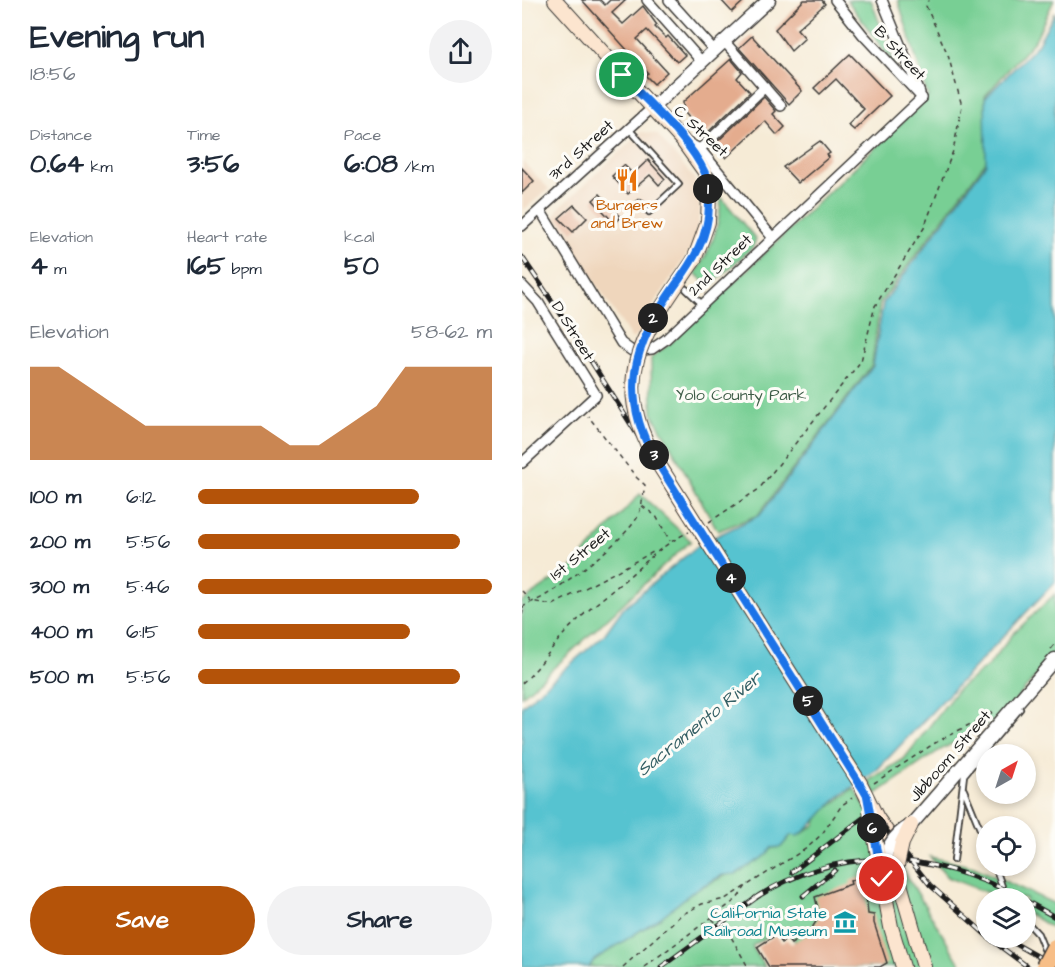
<!DOCTYPE html>
<html lang="en">
<head>
<meta charset="utf-8">
<style>
	body { margin:0; font-family:"Architects Daughter",sans-serif; background:#f2f2f3; color:#1f2937; height:100vh; display:flex; flex-direction:column; font-size:22px; white-space:nowrap }
	* { box-sizing:border-box; margin:0 }
	p { font-size:20px; color:#747a83 }
	.icon { flex:none; width:33px; height:33px; fill:none; stroke:currentColor; stroke-width:2; stroke-linecap:round; stroke-linejoin:round }
	.map { position:relative; flex:1; overflow:hidden }
	.sheet { display:flex; flex-direction:column; background:#fff; width:522px }
	.sheet>* { flex:none }
	.needle { width:39px; rotate:39deg }
	.buttons { position:absolute; left:454px; top:744px; display:grid; gap:12px }
	.buttons a { display:grid; place-items:center; width:60px; height:60px; border-radius:50%; background:#fff; box-shadow:0 3px 9px #0003; font-size:30px }
	.pin { position:absolute; display:grid; place-items:center; width:51px; height:51px; color:#fff; margin:-26px; border:3px solid #fff; border-radius:50%; box-shadow:0 2px 6px #0007 }
	.km { position:absolute; width:30px; height:30px; margin:-15px; border-radius:50%; background:#222; color:#fff; font-size:16px; line-height:30px; text-align:center }
	.round { display:grid; place-items:center; flex:none; width:63px; height:63px; border-radius:32px; background:#f2f2f3 }
	.head { display:flex; align-items:center; justify-content:space-between; height:102px; padding:0 30px }
	h1 { font-size:33px; font-weight:700; line-height:45px }
	.stats { display:grid; grid-template-columns:repeat(3,1fr); gap:9px; height:102px; padding:6px 30px }
	.stats div { display:grid; align-content:center }
	.stats b { font-size:26px; font-weight:700 }
	.stats small { font-size:16px; font-weight:400 }
	.stats p { font-size:16px }
	.chart { height:168px; padding:12px 30px }
	.chart p { display:flex; justify-content:space-between }
	.chart svg { width:100%; height:108px; margin-top:6px; fill:#b45309; opacity:.7 }
	.primary-button { display:flex; gap:12px; margin-top:auto; padding:12px 30px }
	.primary-button a { flex:1; height:69px; border-radius:36px; background:#b45309; color:#fff; font-size:24px; font-weight:700; line-height:69px; text-align:center }
	.primary-button a+a { background:#f2f2f3; color:#1f2937 }
	ul { padding:0 30px; list-style:none; font-size:20px }
	li { display:grid; grid-template-columns:96px 72px 1fr; align-items:center; height:45px }
	li i { height:15px; border-radius:8px; background:#b45309 }
	main { display:flex; flex:1; min-height:0 }
	.map>svg:first-child { display:block }
	.built { fill:#efd6bc }
	.green { fill:#78cf94; stroke:#4a7658; stroke-width:1.5 }
	.water { fill:#57c3d0; stroke:#3a7076; stroke-width:1.5 }
	.building { fill:#e4ac8e }
	.lines { fill:none; stroke-linecap:round; stroke-linejoin:round }
	.service-casing { stroke:#3d3b38; stroke-width:8 }
	.minor-casing { stroke:#3d3b38; stroke-width:12 }
	.tertiary-casing { stroke:#3d3b38; stroke-width:15 }
	.secondary-casing { stroke:#3d3b38; stroke-width:16 }
	.path { stroke:#3d3b38; stroke-width:1.5; stroke-dasharray:4.5 4.5; stroke-linecap:butt }
	.service { stroke:#fff; stroke-width:4.5 }
	.minor { stroke:#fff; stroke-width:9 }
	.tertiary { stroke:#fff; stroke-width:12 }
	.secondary { stroke:#fce5cf; stroke-width:14 }
	.rail-casing { stroke:#1c1c1c; stroke-width:5 }
	.rail { stroke:#fdfcf7; stroke-width:3; stroke-dasharray:9; stroke-linecap:butt }
	.tertiary-bridge-casing { stroke:#3d3b38; stroke-width:15; stroke-linecap:butt }
	.secondary-bridge-casing { stroke:#3d3b38; stroke-width:16; stroke-linecap:butt }
	.motorway-bridge-casing { stroke:#3d3b38; stroke-width:21; stroke-linecap:butt }
	.tertiary-bridge { stroke:#fff; stroke-width:12 }
	.secondary-bridge { stroke:#fce5cf; stroke-width:14 }
	.motorway-bridge { stroke:#f7be87; stroke-width:18 }
	.route-casing { stroke:#fff; stroke-width:12 }
	.route { stroke:#1a73e8; stroke-width:8 }
	.labels { text-anchor:middle; dominant-baseline:central; stroke-width:6; stroke-linejoin:round; paint-order:stroke }
	.street-label { font-size:16px; fill:#1c1c1c; stroke:#fdfcf7 }
	.food-label { font-size:16px; fill:#c56008; stroke:#fdfcf7 }
	.park-label { font-size:16px; fill:#3c5b46; stroke:#fdfcf7 }
	.culture-label { font-size:16px; fill:#0d838f; stroke:#fdfcf7; text-anchor:end }
	.water-label { font-size:18px; font-style:italic; fill:#345f64; stroke:#fdfcf7 }
</style>
</head>
<body>
<main>
<section class="sheet">
<div class="head"><div><h1>Evening run</h1><p>18:56</p></div><a class="round"><svg class="icon" aria-label="share" viewBox="0 0 24 24"><path d="M12 15V3M7 8l5-5 5 5M5 13v7h14v-7"/></svg></a></div>
<div class="stats">
<div><p>Distance</p><b>0.64<small> km</small></b></div>
<div><p>Time</p><b>3:56</b></div>
<div><p>Pace</p><b>6:08<small> /km</small></b></div>
</div>
<div class="stats">
<div><p>Elevation</p><b>4<small> m</small></b></div>
<div><p>Heart rate</p><b>165<small> bpm</small></b></div>
<div><p>kcal</p><b>50</b></div>
</div>
<div class="chart"><p><span>Elevation</span>58–62 m</p>
<svg viewBox="0 0 160 44" preserveAspectRatio="none"><path d="M0 44V6L10 6L20 14L30 22L40 30L50 30L60 30L70 30L80 30L90 38L100 38L110 30L120 22L130 6L140 6L150 6L160 6V44z"/></svg>
</div>
<ul>
<li><b>100 m</b>6:12<i style="width:75%"></i></li>
<li><b>200 m</b>5:56<i style="width:89%"></i></li>
<li><b>300 m</b>5:46<i style="width:100%"></i></li>
<li><b>400 m</b>6:15<i style="width:72%"></i></li>
<li><b>500 m</b>5:56<i style="width:89%"></i></li>
</ul>
<div class="primary-button"><a>Save</a><a>Share</a></div>
</section>
<div class="map">
<svg width="533" height="967" viewBox="0 0 533 967">
	<rect width="100%" height="100%" fill="#fdfcf7"/>
	<filter id="ink" filterUnits="userSpaceOnUse"><feTurbulence type="fractalNoise" baseFrequency=".0167" numOctaves="2"/><feDisplacementMap in="SourceGraphic" scale="12" xChannelSelector="R" yChannelSelector="G"/><feConvolveMatrix kernelMatrix="1 2 1 2 8 2 1 2 1" color-interpolation-filters="sRGB"/></filter>
	<filter id="wash" filterUnits="userSpaceOnUse"><feTurbulence type="fractalNoise" baseFrequency=".008" numOctaves="4" result="noise"/><feDisplacementMap in="SourceGraphic" scale="24" xChannelSelector="R" yChannelSelector="G"/><feGaussianBlur stdDeviation="1.35" result="paint"/><feColorMatrix in="noise" values="0 0 0 0 0 0 0 0 0 0 0 0 0 0 0 0 0 1.4 0 .05"/><feComposite in="paint" operator="in"/></filter>
	<g filter="url(#wash)">
		<rect width="100%" height="100%" fill="#f6ebd6"/>
		<g class="built">
			<path d="M119,132L135,134L172,178L178,208L174,241L134,301L118,332L110,339L32,219L36,209Z"/>
			<path d="M0,161L27,189L0,211Z"/>
		</g>
		<g class="green">
			<path d="M325,0H349L374,67Z"/>
			<path d="M376,0H532L513,40L463,96L465,160L358,303L350,365L236,515L196,531L130,413L129,358L151,341L406,97Z"/>
			<path d="M199,197L234,239L231,247L187,287L173,273C189,251 198,225 199,197Z"/>
			<path d="M118,494L169,541C112,592 58,646 0,696V602L50,567Z"/>
			<path d="M533,594V654L480,716L415,752L354,794L346,781L382,759L436,689L467,665L490,635Z"/>
			<path d="M332,788L440,967H289L269,935L255,931L230,946L243,967H67L72,960L138,918L173,890L237,859L250,848L259,847L269,835L281,833L293,825L298,814Z"/>
			<path d="M408,857L452,867L533,904V930L504,912V898H479L425,877Z"/>
		</g>
		<path class="water" d="M533,12V582L353,772C341,781 328,788 317,797C301,810 293,825 276,836L269,835L259,847L249,848L245,855L214,874L201,875L173,890L138,918L72,960L67,967H0V706L82,635L101,608L178,544L238,515L351,366L361,303L464,164L463,98L515,45Z"/>
		<g id="blocks">
			<g class="building">
				<path d="M60,0H78L83,5L88,0H104L90,13L101,24L121,6L135,25L133,27L144,38L146,36L163,55L155,62L125,30L115,39L145,72L132,84L123,75L126,73Z"/>
				<path d="M199,0H223L210,12Z"/>
				<path d="M282,0H300L303,4L275,29L283,38L269,51L253,29Z"/>
				<path d="M230,36L280,91L267,104L217,48Z"/>
				<path d="M328,54L368,96L332,130L326,125L342,109L314,79L298,94L292,88Z"/>
				<path d="M209,59L220,72L215,78L228,92L182,136L162,113L161,102Z"/>
				<path d="M242,97L254,111L251,114L263,127L255,135L243,121L204,158L192,145Z"/>
				<path d="M298,141L308,153L305,155L307,157L276,183L261,167Z"/>
				<path d="M126,160L143,179L137,185L128,175L106,194L90,176L102,165L111,174Z"/>
				<path d="M0,168L12,181L0,193Z"/>
				<path d="M78,194L99,217L92,223L71,200Z"/>
				<path d="M52,205L65,218L51,232L37,218Z"/>
				<path d="M338,877L344,895L346,914L352,915V923L365,963L358,967H247L235,947L254,935L260,943L265,939L269,944L287,933L295,920L297,913L293,897L329,884L328,881Z"/>
			</g>
		</g>
	</g>
	<g filter="url(#ink)">
		<use href="#blocks" fill-opacity="0" stroke="#3d3b38" stroke-width="1.5"/>
		<g class="lines">
			<g class="service-casing">
				<g id="service">
					<path d="M107,129L157,184L127,212L118,202"/>
					<path d="M164,289L180,304"/>
					<path d="M442,790L465,846"/>
					<path d="M432,860L442,775L498,709"/>
					<path d="M473,866L484,898"/>
					<path d="M504,921L516,934L522,949L528,952"/>
				</g>
			</g>
			<g class="minor-casing">
				<g id="minor">
					<path d="M125,0L180,62"/>
					<path d="M147,0L192,50"/>
					<path d="M313,0L341,35L400,98"/>
					<path d="M360,0L398,93"/>
					<path d="M202,41L259,106"/>
					<path d="M164,142L178,149L250,237"/>
					<path d="M178,149L243,87"/>
					<path d="M18,210L99,343L110,351L130,349L143,340L400,98"/>
					<path d="M0,226L130,108"/>
					<path d="M0,285L16,302L74,395L0,463"/>
				</g>
			</g>
			<g class="tertiary-casing">
				<g id="tertiary">
					<path d="M130,108L247,0"/>
					<path d="M389,825L533,659"/>
				</g>
			</g>
			<g class="secondary-casing">
				<g id="secondary">
					<path d="M33,0L160,140L183,172L187,193L186,222L172,260"/>
					<path d="M226,606L311,741"/>
					<path d="M355,818L370,839"/>
					<path d="M374,870L402,967"/>
					<path d="M360,879L369,927L381,967"/>
				</g>
			</g>
			<g class="path">
				<path d="M120,506L134,516L148,541"/>
				<path d="M187,522L237,489L339,361L353,306L402,228L431,151L440,106L426,55L404,6L406,0"/>
				<path d="M0,591L9,601L31,605L131,552"/>
				<path d="M0,608C8,601 16,601 24,595C47,581 104,539 116,516C120,507 121,495 123,485L115,478L66,416"/>
				<path d="M0,615L2,607"/>
				<path d="M529,649L533,644"/>
				<path d="M0,683C17,669 27,650 42,634C61,613 83,597 104,579C125,561 141,544 167,532"/>
				<path d="M352,783L413,743L471,712"/>
				<path d="M190,919L208,935L226,967"/>
				<path d="M101,967L159,915L180,904L203,899L285,848L300,834L320,805L330,798"/>
				<path d="M122,967L215,899L224,886"/>
			</g>
			<use href="#service" class="service"/>
			<use href="#minor" class="minor"/>
			<use href="#tertiary" class="tertiary"/>
			<use href="#secondary" class="secondary"/>
			<g class="rail-casing">
				<g id="rail">
					<path d="M0,257L45,323L365,831L408,885L465,936"/>
					<path d="M270,872L341,818"/>
					<path d="M281,896L313,870"/>
					<path d="M233,898C322,842 409,852 500,898"/>
					<path d="M504,901L533,917"/>
					<path d="M467,938L506,967"/>
					<path d="M483,938L533,966"/>
					<path d="M139,967L238,895"/>
				</g>
			</g>
			<use href="#rail" class="rail"/>
			<g class="tertiary-bridge-casing">
				<path id="tertiary-bridge" d="M360,872C363,850 370,835 389,825"/>
			</g>
			<g class="secondary-bridge-casing">
				<g id="secondary-bridge">
					<path d="M172,260C126,328 85,373 132,457L226,606"/>
					<path d="M311,741L338,783L355,818"/>
					<path d="M348,810L360,879"/>
					<path d="M374,870L380,843L389,825"/>
				</g>
			</g>
			<g class="motorway-bridge-casing">
				<path id="motorway-bridge" d="M523,967L533,948"/>
			</g>
			<use href="#tertiary-bridge" class="tertiary-bridge"/>
			<use href="#secondary-bridge" class="secondary-bridge"/>
			<use href="#motorway-bridge" class="motorway-bridge"/>
		</g>
	</g>
	<g class="lines" filter="url(#ink)">
		<g class="route-casing">
			<path id="route" d="M100,75C126,103 167,138 183,173C187,182 187,194 187,204C187,237 171,261 152,287C112,344 96,392 132,457L341,789L345,796L360,879"/>
		</g>
		<use href="#route" class="route"/>
	</g>
	<defs>
		<g id="restaurant-bare" transform="scale(1.8)"><path d="M-5-6h1v4h1v-4h1v4h1v-4h1v5L-1.5 .5V6h-2V.5L-5-1ZM5-6V6H3V1.5H1.5Q1.5-4 5-6Z" fill="#e8710a" stroke="#fdfcf7" stroke-width="2.5" paint-order="stroke"/></g>
		<g id="museum-bare" transform="scale(1.8)"><path d="M0-6L6-3V-2H-6V-3ZM-5-1h2V3h-2ZM-1-1h2V3h-2ZM3-1h2V3H3ZM-6 4H6V6H-6Z" fill="#0f9aa8" stroke="#fdfcf7" stroke-width="2.5" paint-order="stroke"/></g>
	</defs>
	<g fill-rule="evenodd">
		<use href="#restaurant-bare" x="105" y="180"/>
		<use href="#museum-bare" x="323" y="922"/>
	</g>
	<g class="labels">
		<g class="street-label">
			<text transform="translate(378 53) rotate(47)">B Street</text>
			<text transform="translate(179 131) rotate(43)">C Street</text>
			<text transform="translate(59 150) rotate(-42)">3rd Street</text>
			<text transform="translate(198 265) rotate(-44)">2nd Street</text>
			<text transform="translate(51 331) rotate(58)">D Street</text>
			<text transform="translate(58 554) rotate(-39)">1st Street</text>
			<text transform="translate(428 756) rotate(-49)">Jibboom Street</text>
		</g>
		<g class="food-label">
			<text x="105" y="205">Burgers<tspan x="105" dy="18">and Brew</tspan></text>
		</g>
		<g class="park-label">
			<text x="219" y="395">Yolo County Park</text>
		</g>
		<g class="culture-label">
			<text x="305" y="913">California State<tspan x="305" dy="18">Railroad Museum</tspan></text>
		</g>
		<g class="water-label">
			<text transform="translate(177 724) rotate(-39)">Sacramento River</text>
		</g>
	</g>
</svg>
<div class="buttons">
<a><svg class="needle" viewBox="-14 -14 28 28"><path d="M0-13l5 13h-10z" fill="#e53935"/><path d="M0 13l5-13h-10z" fill="#747a83"/></svg></a>
<a><svg class="icon" aria-label="locate" viewBox="0 0 24 24"><circle cx="12" cy="12" r="6"/><path d="M12 2v4M12 18v4M2 12h4M18 12h4"/></svg></a>
<a><svg class="icon" aria-label="layers" viewBox="0 0 24 24"><path d="M12 4l9 5-9 5-9-5zM3 14l9 5 9-5"/></svg></a>
</div>
<div class="pin" style="left:100px;top:75px;background:#1e9e55"><svg class="icon" aria-label="arrive" viewBox="0 0 24 24"><path d="M6 21V4h12l-3 4 3 4H6"/></svg></div>
<div class="pin" style="left:360px;top:879px;background:#d93025"><svg class="icon" aria-label="check" viewBox="0 0 24 24"><path d="M5 12l5 5 9-10"/></svg></div>
<b class="km" style="left:186px;top:189px">1</b>
<b class="km" style="left:131px;top:318px">2</b>
<b class="km" style="left:132px;top:455px">3</b>
<b class="km" style="left:209px;top:578px">4</b>
<b class="km" style="left:286px;top:701px">5</b>
<b class="km" style="left:350px;top:828px">6</b>
</div>
</main>
</body>
</html>
